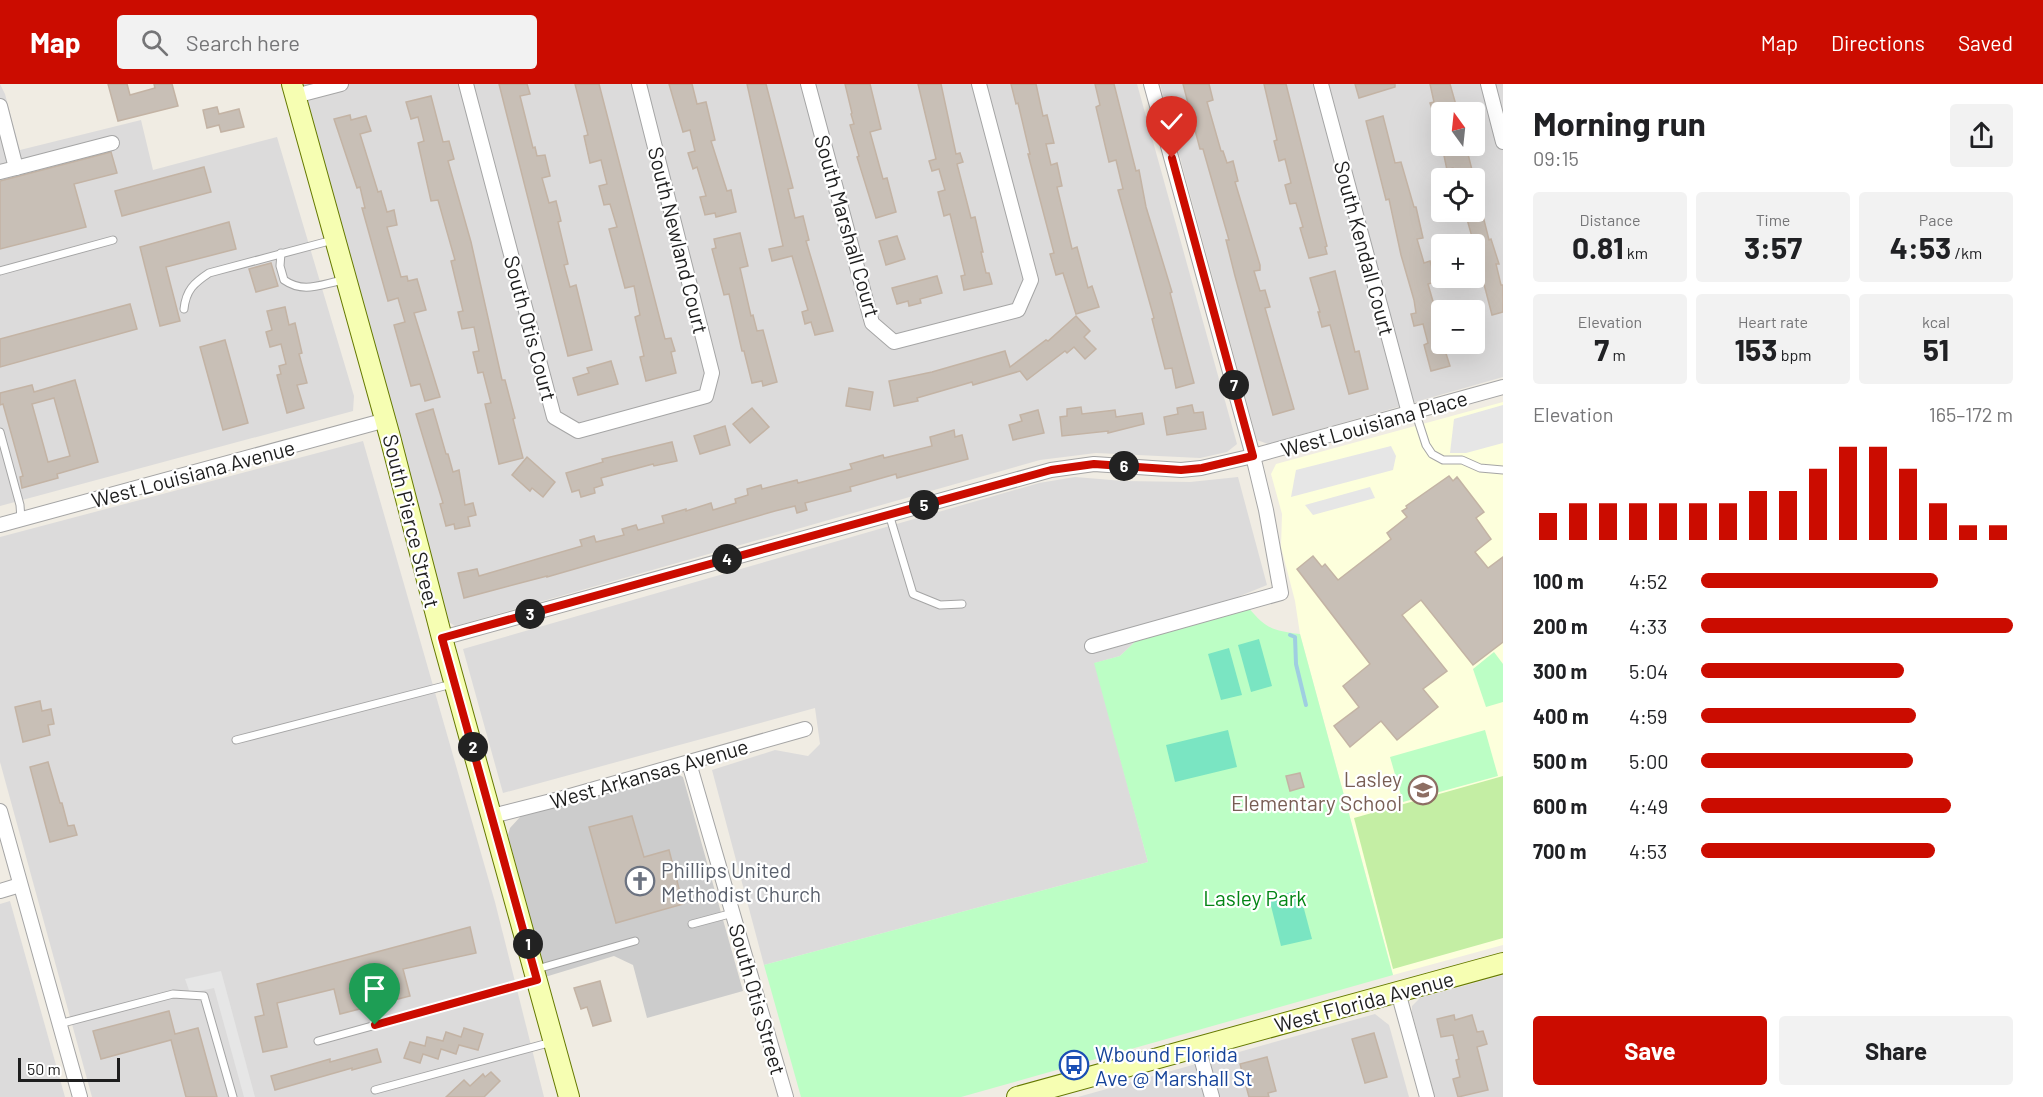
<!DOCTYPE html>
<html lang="en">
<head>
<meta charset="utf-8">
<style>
	body { margin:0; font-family:Barlow,sans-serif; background:#f2f2f2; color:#202124; height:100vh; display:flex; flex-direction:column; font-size:22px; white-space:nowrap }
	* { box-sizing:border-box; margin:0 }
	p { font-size:20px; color:#757577 }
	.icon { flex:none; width:33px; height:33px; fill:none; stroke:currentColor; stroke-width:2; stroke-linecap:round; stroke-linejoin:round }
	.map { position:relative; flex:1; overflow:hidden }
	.details { display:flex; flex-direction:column; background:#fff; width:540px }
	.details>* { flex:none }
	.needle { width:39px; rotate:345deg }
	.buttons { position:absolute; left:1431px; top:18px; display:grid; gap:12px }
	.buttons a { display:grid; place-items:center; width:54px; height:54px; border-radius:6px; background:#fff; box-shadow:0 6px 24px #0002; font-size:30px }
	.scale { position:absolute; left:18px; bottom:15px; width:102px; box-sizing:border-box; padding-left:6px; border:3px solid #1e1e1e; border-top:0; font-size:16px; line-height:21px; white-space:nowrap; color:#1e1e1e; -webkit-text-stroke:4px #fff; paint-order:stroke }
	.pin { position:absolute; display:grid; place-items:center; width:51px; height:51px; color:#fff; margin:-62px -26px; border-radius:50% 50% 50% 0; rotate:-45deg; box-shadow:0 0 6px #0007 }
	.pin .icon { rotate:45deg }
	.km { position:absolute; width:30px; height:30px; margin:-15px; border-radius:50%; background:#222; color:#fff; font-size:16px; line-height:30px; text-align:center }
	.round { display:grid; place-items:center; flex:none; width:63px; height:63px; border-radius:6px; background:#f2f2f2 }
	.headline { display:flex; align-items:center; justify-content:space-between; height:102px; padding:0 30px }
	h1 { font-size:33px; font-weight:700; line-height:45px }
	.figures { display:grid; grid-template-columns:repeat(3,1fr); gap:9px; height:102px; padding:6px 30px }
	.figures div { display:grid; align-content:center; border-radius:6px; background:#f2f2f2; text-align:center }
	.figures b { font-size:30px; font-weight:700 }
	.figures small { font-size:16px; font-weight:400 }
	.figures p { font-size:16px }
	.chart { height:168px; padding:12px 30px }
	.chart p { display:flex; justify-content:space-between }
	.chart svg { width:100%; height:108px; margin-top:6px; stroke:#cb0c00; stroke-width:6 }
	.button { display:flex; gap:12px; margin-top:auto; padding:12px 30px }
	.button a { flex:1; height:69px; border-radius:6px; background:#cb0c00; color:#fff; font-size:24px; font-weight:700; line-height:69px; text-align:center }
	.button a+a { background:#f2f2f2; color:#202124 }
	ul { padding:0 30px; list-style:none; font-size:20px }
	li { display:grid; grid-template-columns:96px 72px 1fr; align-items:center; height:45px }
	li i { height:15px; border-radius:8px; background:#cb0c00 }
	header { display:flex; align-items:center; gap:36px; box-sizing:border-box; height:84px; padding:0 30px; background:#cb0c00; color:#fff }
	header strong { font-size:28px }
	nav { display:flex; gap:33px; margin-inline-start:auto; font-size:21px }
	.search { width:420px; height:54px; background:#f2f2f2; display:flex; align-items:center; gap:15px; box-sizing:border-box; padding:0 21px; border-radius:6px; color:#757577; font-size:22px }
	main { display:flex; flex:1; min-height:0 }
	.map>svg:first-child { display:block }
	.residential { fill:#dcdbdb; fill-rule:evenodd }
	.education { fill:#fdffdc }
	.religious { fill:#ccc }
	.grass { fill:#c4eea4 }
	.park { fill:#bcfec5 }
	.pitch { fill:#7ae5c2 }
	.parking { fill:#e6e6e6 }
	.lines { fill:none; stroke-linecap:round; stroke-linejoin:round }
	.stream { stroke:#9fcee1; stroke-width:4 }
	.building { fill:#c8bfb6; stroke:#c3b3a4; stroke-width:1.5; fill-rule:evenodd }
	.lane-casing { stroke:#a5a5a5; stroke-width:9 }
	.street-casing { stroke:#a5a5a5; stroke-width:16 }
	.secondary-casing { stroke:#657900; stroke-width:22 }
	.lane { stroke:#fff; stroke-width:7 }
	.street { stroke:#fff; stroke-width:14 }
	.secondary { stroke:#f6feb2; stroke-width:20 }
	.route-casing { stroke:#fff; stroke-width:12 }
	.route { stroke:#cb0c00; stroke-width:8 }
	.labels { text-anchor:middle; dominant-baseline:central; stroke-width:4.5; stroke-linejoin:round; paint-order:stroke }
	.street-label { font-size:21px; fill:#1e1e1e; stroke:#fff }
	.education-label { font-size:21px; fill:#785e54; stroke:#fff; text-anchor:end }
	.worship-label { font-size:21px; fill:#5b616d; stroke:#fff; text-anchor:start }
	.park-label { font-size:21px; fill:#038515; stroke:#fff }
	.transit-label { font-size:21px; fill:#164399; stroke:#fff; text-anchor:start }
</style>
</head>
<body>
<header>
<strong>Map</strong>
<div class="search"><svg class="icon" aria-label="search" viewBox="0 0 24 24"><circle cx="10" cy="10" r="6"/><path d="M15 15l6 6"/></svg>Search here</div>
<nav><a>Map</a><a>Directions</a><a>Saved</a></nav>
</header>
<main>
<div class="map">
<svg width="1503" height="1013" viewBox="0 0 1503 1013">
	<rect width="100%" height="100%" fill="#f0ece3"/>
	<g class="residential">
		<path d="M0,0L5,10L20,66L141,36L153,86L277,53L354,312L353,327L0,422Z"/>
		<path d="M301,0H1137L1237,360L1227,368L1200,374L1096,369L1040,376L455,542L449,538Z"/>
		<path d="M1160,0H1503V293L1268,360L1257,356ZM1442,28H1474V62H1442ZM1442,94H1474V128H1442ZM1442,160H1474V194H1442ZM1442,226H1474V260H1442Z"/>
		<path d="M363,357L495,818L544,1013H92L0,678V453Z"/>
		<path d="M1075,393L1124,397L1190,398L1238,393L1267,501L1140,553L1120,572L1095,579L1148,778L764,881L712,686L775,666L808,672L820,660L815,624L503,709L463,565L1039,399Z"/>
		<path d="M10,817L65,1013H0V820Z"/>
		<path d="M1503,891V1013H1435L1412,929V922L1420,914Z"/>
		<path d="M1375,930L1389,941L1409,1013H1078Z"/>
	</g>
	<path class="education" d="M1503,318V861L1393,891L1300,550L1295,517L1281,463L1282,430L1271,390L1276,380Z"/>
	<path class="religious" d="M675,689L683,693L743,907L647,934L633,881L614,872L545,893L508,751L510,744L521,732Z"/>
	<path class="grass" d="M1503,692V854L1393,885L1354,734Z"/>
	<g class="park">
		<path d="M1248,523C1266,545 1272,546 1300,550L1393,891L961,1013H801L764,881L1148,778L1094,579L1120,572L1140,553Z"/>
		<path d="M1494,568L1503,580V618L1486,623L1473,585Z"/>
		<path d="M1485,646L1498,692L1403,718L1390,673Z"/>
	</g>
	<g class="pitch">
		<path d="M1259,555L1272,602L1251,608L1238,561Z"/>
		<path d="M1229,564L1242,611L1221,616L1208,570Z"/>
		<path d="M1228,646L1237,683L1175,698L1166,661Z"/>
		<path d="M1299,806L1312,855L1281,862L1269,814Z"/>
	</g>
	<g class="parking">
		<path d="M1503,321V359L1466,369H1450L1454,335Z"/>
		<path d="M1391,362L1396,372L1393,386L1291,413L1296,386Z"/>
		<path d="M1370,403L1375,414L1313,431L1305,421Z"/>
		<path d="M221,887L255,1013H244L214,904L190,909L185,895Z"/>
	</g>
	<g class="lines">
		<path class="stream" d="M1290,551L1295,553L1296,580L1306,621"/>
	</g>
	<g class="building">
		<path d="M108,0H127L130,11L155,4L154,0H172L178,22L118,37Z"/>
		<path d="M499,0H527L530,10L520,12L533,64L535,63L537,72L545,71L550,92L542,94L549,119L556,117L561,137L558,138L568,180L564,181L570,203L576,201L592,266L568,272Z"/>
		<path d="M575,0H599L665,255L671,254L675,267L671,268L676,289L646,297L640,273L644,272L635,233L640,231L634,202L625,204L609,145L617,143L610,120L604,121L599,102L607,100L601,76L590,79L584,52L588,51Z"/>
		<path d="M669,0H692L697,20L706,18L715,56L711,57L727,107L731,106L736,128L716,133L715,129L705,131L700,113L706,112L697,83L693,85L688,69L695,67L690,46L683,48Z"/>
		<path d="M747,0H766L793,104L788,105L795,134L803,132L809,156L806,157L833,247L815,251L811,238L805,240L802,228L808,226L792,172L772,177L769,165L783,162Z"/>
		<path d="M845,0H870L881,45L870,48L883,95L887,94L896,128L876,134L857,73L859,72L850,41L854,40L851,30L852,29Z"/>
		<path d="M918,0H941L956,70L960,69L963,78L957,80L971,134L975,133L983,168H981L986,189H989L992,200L964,206L961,192L965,191L950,130L944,132L938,108L945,106L939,85L932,87L929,77L936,75Z"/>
		<path d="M1011,0H1036L1043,32L1047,31L1054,59L1046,60L1051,81L1057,79L1062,102L1057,103L1072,165L1077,163L1088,204L1092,202L1099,223L1076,230L1063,189L1056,191L1050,170L1054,169L1028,70H1030L1018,19L1016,20Z"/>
		<path d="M1095,0H1114L1136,87L1139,86L1146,123L1172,208L1170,209L1194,299L1176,304L1172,284L1165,285L1152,235L1154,234L1118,106L1123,105L1116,76L1109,78L1096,23L1100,21Z"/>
		<path d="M1183,0H1209L1213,16L1207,18L1221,67H1223L1227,79L1233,77L1238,97L1235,98L1260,181V186L1254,187L1260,207L1265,206L1270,223L1265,224L1294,325L1273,331L1235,192L1226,156H1229L1203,65H1200Z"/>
		<path d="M1264,0H1286L1327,162L1325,163L1327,170L1309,174L1300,144L1303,143L1296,119L1290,120L1285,101L1291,99L1285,75L1279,77L1274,57L1277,56Z"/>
		<path d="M1355,0H1395V3L1359,14Z"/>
		<path d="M1430,0H1450L1458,28H1433L1430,19L1434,18Z"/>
		<path d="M431,12L443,58L449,57L454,75L448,77L471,158L502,296H505L515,334L513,335L523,374L499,380L485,320L491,319L483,288L478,289L473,268L479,267L474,243L462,245L458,228L463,227L451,177L455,176L438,116L431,117L418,59L424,57L418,33L411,35L406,18Z"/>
		<path d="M217,23L219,30L239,25L244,43L221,48L219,41L207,44L203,26Z"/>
		<path d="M350,31L351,36L366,32L371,47L360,50L378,108L381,107L387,128L394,126L397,141L387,143L401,193L407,192L408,197L417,195L426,226L414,229L440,313L425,317L420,300L411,302L394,241L405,238L398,214L388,217L362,124H365L360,103L357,104L334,35Z"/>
		<path d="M1383,32L1395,79L1401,78L1414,123H1416L1423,154L1417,155L1424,179L1430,177L1436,198L1428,200L1436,228L1442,226V260H1443L1450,282L1431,287L1424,261L1428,259L1423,240L1414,242L1411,230L1416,229L1414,216L1401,171L1389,115L1386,116L1366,37Z"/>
		<path d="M1442,62H1466L1473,90L1457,94L1453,84L1447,86Z"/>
		<path d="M111,68L117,89L74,100L86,143L0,165V97Z"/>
		<path d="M204,83L211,108L122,132L115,107Z"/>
		<path d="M1465,128H1482L1489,156L1491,155L1499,180H1496L1501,201H1503V228L1492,231L1477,173L1474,174V160Z"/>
		<path d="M229,138L236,165L166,183L180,237L160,242L140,163Z"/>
		<path d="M740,149L748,182L740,184L751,232L753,231L757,247L763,246L777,298L763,302L762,297L752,299L744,267H742L729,210L724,211L712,165L716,164L714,155Z"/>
		<path d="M897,152L905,175L886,181L879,157Z"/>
		<path d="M271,179L278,202L256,208L249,185Z"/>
		<path d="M1335,187L1355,268L1359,267L1368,305L1349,310L1330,241L1322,243L1318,228H1320L1310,194Z"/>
		<path d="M937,192L942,209L920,215L921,219L909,222L908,217L897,220L892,204Z"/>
		<path d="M130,220L137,245L0,283V255Z"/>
		<path d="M285,223L289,241L295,239L302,269L299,270L307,299L297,301L304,324L287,329L277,291L281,290L279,282L286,280L281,260L270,263L266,248L272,246L267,227Z"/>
		<path d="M1076,232L1090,247L1084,253L1096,265L1085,275L1074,263L1067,269L1065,267L1027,296L1020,287L973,301L972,298L917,314L918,317L894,322L889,297L932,288L1005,267L1010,283L1046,256L1048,257Z"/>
		<path d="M225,256L248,339L223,346L200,263Z"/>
		<path d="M611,277L618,300L578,311L573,294L589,289L587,284Z"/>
		<path d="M75,296L98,378L57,390L58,394L22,404L20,393L23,392L3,320L0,321V309L32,301L34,308ZM54,314L70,372L48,378L32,320Z"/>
		<path d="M849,304L873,308L870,326L846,322Z"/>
		<path d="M1192,321L1194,329L1203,328L1206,345L1167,351L1164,333L1178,330L1177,324Z"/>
		<path d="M1081,323L1082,330L1115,326L1116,333L1142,329L1144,340L1108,349V347L1062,352L1060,333L1067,332V325Z"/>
		<path d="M752,324L769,343L750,359L733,340Z"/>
		<path d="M433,325L446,370H448L453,388L459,386L465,421L473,419L476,431L468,433L470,442L455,445L454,440L446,442L440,420L443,419L416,330Z"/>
		<path d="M1038,326L1044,349L1013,356L1009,341L1022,337L1020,331Z"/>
		<path d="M725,342L730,361L700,370L694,352Z"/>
		<path d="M954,346L955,353L962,351L968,375L897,394L896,390L850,403L851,407L805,419L807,426L797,429L795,422L775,427L547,493V492L464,514L458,489L477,485L479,492L582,462L580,456L594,452L596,458L624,451L622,445L636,441L638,446L664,439L662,432L686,425V427L711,419L713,426L736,419L735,415L748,411L747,405L761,401L762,405L797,396L798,399L852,385L850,380L883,371L884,374L932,362L930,353Z"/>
		<path d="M672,358L677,377L654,382L653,380L601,394L603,401L594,404L595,409L581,413L579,406L572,408L566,389L603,378L602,375Z"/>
		<path d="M527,373L555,398L543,413L532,404L530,407L512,391Z"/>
		<path d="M1449,392L1453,397L1457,393L1484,428L1476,434L1491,455L1475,468L1488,484L1503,473V558L1473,581L1421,516L1402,531L1447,587L1423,605L1438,623L1397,656L1381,637L1350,663L1334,642L1359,623L1343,602L1370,580L1297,485L1313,472L1322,483L1325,480L1338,496L1391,455L1387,449L1407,433L1402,427L1407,424L1406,422Z"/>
		<path d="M40,617L42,627L51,625L54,640L48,641L50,651L23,658L15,623Z"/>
		<path d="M48,678L60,719H62L68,742L74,741L77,751L50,758L30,683Z"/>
		<path d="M1300,689L1304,703L1290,707L1286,692Z"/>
		<path d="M632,732L644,773L669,766L683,820L616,839L589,743Z"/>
		<path d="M470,843L476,869L403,885L410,912L340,930L334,905L277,919L287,963L263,968L255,933L264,931L257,900Z"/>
		<path d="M600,897L611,937L593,942L587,923L581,925L574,904Z"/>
		<path d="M169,927L175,950L198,944L217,1013H186L171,956L101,975L93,947Z"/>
		<path d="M1454,931L1455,936L1472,931L1477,948L1483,947L1487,960L1477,963L1488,1006L1458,1013L1453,995L1460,993L1456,976L1459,975L1453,951L1441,953L1437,935Z"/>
		<path d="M464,944L483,950L478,966L459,961L456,970L441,965L438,975L423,970L420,979L404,974L410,958L425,962L427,953L443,957L446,948L461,953Z"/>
		<path d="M1374,949L1387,993L1365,999L1352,955Z"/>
		<path d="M377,965L381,978L352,986V984L275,1006L271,992L330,975V978Z"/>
		<path d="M1267,973L1276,1007L1268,1009L1269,1013H1249L1240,980Z"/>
		<path d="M491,988L500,997L484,1013H446L464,996L470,1002L483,990L485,993Z"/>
	</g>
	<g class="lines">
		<g class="lane-casing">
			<g id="lane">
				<path d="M281,169L280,182L284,196C304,210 321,200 344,196"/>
				<path d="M0,187L113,156"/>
				<path d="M184,225C186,206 194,199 209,189L333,156"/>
				<path d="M1415,327L1426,361L1432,370L1443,376H1462L1480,384L1503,386"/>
				<path d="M0,348L20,421L21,435"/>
				<path d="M889,430L913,510L940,521L962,520"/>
				<path d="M236,656L452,600"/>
				<path d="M692,840L733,829"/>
				<path d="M537,885L635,857"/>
				<path d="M59,940L173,910L204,912L233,1013"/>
				<path d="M318,957L535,897"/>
				<path d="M375,1006L552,958"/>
			</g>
		</g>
		<g class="street-casing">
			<g id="street">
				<path d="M466,0L554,333L578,347L706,312L712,289L639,0"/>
				<path d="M808,0L872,239L894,258L1018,226L1031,196L979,0"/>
				<path d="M1321,0L1409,329"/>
				<path d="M1488,0L1503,58"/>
				<path d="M295,12L341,0"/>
				<path d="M0,22L16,84L0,88"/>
				<path d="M16,84L112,59"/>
				<path d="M0,441L386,336"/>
				<path d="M442,554L1051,386L1094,380L1181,386L1201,384L1253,372L1503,303"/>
				<path d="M1092,562L1281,509L1266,426L1253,372L1151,0"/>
				<path d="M689,679L786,1013"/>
				<path d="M0,727L80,1013"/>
				<path d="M492,732L563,714L805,645"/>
				<path d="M0,807L20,801"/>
				<path d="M1398,908L1427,1013"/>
				<path d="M1198,963L1212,1013"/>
			</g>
		</g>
		<g class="secondary-casing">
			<g id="secondary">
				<path d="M292,0L390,353L442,554L569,1013"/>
				<path d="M1017,1013L1503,879"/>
			</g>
		</g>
		<use href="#lane" class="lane"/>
		<use href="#street" class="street"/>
		<use href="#secondary" class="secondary"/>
	</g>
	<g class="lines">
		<g class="route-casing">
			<path id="route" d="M375,941L537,896L442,554L1051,386L1094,380L1181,386L1202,384L1253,372L1172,74"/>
		</g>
		<use href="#route" class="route"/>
	</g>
	<defs>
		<g id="school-ring" transform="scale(1.5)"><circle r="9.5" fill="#fff" stroke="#8d6e63" stroke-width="1.5"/><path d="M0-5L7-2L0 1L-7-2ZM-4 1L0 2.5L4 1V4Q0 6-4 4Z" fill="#8d6e63"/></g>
		<g id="church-ring" transform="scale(1.5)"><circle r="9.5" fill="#fff" stroke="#6b7280" stroke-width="1.5"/><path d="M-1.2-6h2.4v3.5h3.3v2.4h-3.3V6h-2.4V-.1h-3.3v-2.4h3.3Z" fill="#6b7280"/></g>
		<g id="bus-ring" transform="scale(1.5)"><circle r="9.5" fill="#fff" stroke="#1a4fb4" stroke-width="1.5"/><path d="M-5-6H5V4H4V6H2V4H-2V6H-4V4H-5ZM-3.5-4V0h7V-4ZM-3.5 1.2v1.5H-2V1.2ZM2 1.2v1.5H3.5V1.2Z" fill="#1a4fb4"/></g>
	</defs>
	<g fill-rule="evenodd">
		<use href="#school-ring" x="1423" y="706"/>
		<use href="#church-ring" x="640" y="797"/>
		<use href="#bus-ring" x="1074" y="981"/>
	</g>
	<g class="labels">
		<g class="street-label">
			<text transform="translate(848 142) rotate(74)">South Marshall Court</text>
			<text transform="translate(679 156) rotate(76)">South Newland Court</text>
			<text transform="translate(1365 164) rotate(75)">South Kendall Court</text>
			<text transform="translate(531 244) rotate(75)">South Otis Court</text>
			<text transform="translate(1374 339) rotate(-16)">West Louisiana Place</text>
			<text transform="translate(193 389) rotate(-15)">West Louisiana Avenue</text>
			<text transform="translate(412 437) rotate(76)">South Pierce Street</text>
			<text transform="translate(649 689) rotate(-16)">West Arkansas Avenue</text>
			<text transform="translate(758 915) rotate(74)">South Otis Street</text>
			<text transform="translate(1364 917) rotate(-15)">West Florida Avenue</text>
		</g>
		<g class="education-label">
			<text x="1402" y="694">Lasley<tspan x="1402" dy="24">Elementary School</tspan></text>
		</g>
		<g class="worship-label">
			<text x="661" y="785">Phillips United<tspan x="661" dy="24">Methodist Church</tspan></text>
		</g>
		<g class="park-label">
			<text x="1255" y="813">Lasley Park</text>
		</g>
		<g class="transit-label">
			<text x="1095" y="969">Wbound Florida<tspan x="1095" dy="24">Ave @ Marshall St</tspan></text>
		</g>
	</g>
</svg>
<div class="buttons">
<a><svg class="needle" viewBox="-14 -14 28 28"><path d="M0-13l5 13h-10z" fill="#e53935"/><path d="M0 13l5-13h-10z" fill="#757577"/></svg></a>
<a><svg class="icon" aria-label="locate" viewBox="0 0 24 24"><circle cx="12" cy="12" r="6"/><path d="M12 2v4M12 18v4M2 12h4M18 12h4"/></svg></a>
<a>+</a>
<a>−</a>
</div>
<div class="scale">50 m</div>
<div class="pin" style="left:375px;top:941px;background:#1e9e55"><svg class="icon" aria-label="arrive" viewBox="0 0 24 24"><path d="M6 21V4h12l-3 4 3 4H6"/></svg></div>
<div class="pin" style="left:1172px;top:74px;background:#d93025"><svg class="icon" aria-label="check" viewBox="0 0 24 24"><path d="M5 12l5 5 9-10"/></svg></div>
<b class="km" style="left:528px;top:860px">1</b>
<b class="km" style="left:473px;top:663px">2</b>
<b class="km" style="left:530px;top:530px">3</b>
<b class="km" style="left:727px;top:475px">4</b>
<b class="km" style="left:924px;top:421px">5</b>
<b class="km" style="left:1124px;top:382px">6</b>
<b class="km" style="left:1234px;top:301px">7</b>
</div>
<section class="details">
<div class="headline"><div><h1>Morning run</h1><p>09:15</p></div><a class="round"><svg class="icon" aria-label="share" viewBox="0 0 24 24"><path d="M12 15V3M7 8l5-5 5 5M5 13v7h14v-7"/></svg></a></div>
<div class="figures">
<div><p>Distance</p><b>0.81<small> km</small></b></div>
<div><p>Time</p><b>3:57</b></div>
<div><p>Pace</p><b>4:53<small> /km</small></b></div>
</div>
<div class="figures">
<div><p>Elevation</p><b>7<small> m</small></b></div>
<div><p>Heart rate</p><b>153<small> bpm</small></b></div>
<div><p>kcal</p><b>51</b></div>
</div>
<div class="chart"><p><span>Elevation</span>165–172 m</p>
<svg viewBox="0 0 160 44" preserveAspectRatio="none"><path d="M5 44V33M15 44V29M25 44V29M35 44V29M45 44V29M55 44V29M65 44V29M75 44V24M85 44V24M95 44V15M105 44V6M115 44V6M125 44V15M135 44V29M145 44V38M155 44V38"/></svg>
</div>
<ul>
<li><b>100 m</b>4:52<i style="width:76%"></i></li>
<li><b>200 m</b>4:33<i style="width:100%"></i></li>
<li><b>300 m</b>5:04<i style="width:65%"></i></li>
<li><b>400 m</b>4:59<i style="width:69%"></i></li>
<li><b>500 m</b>5:00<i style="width:68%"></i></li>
<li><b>600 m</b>4:49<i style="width:80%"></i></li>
<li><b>700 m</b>4:53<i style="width:75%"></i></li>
</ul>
<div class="button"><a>Save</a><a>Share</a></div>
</section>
</main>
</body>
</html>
